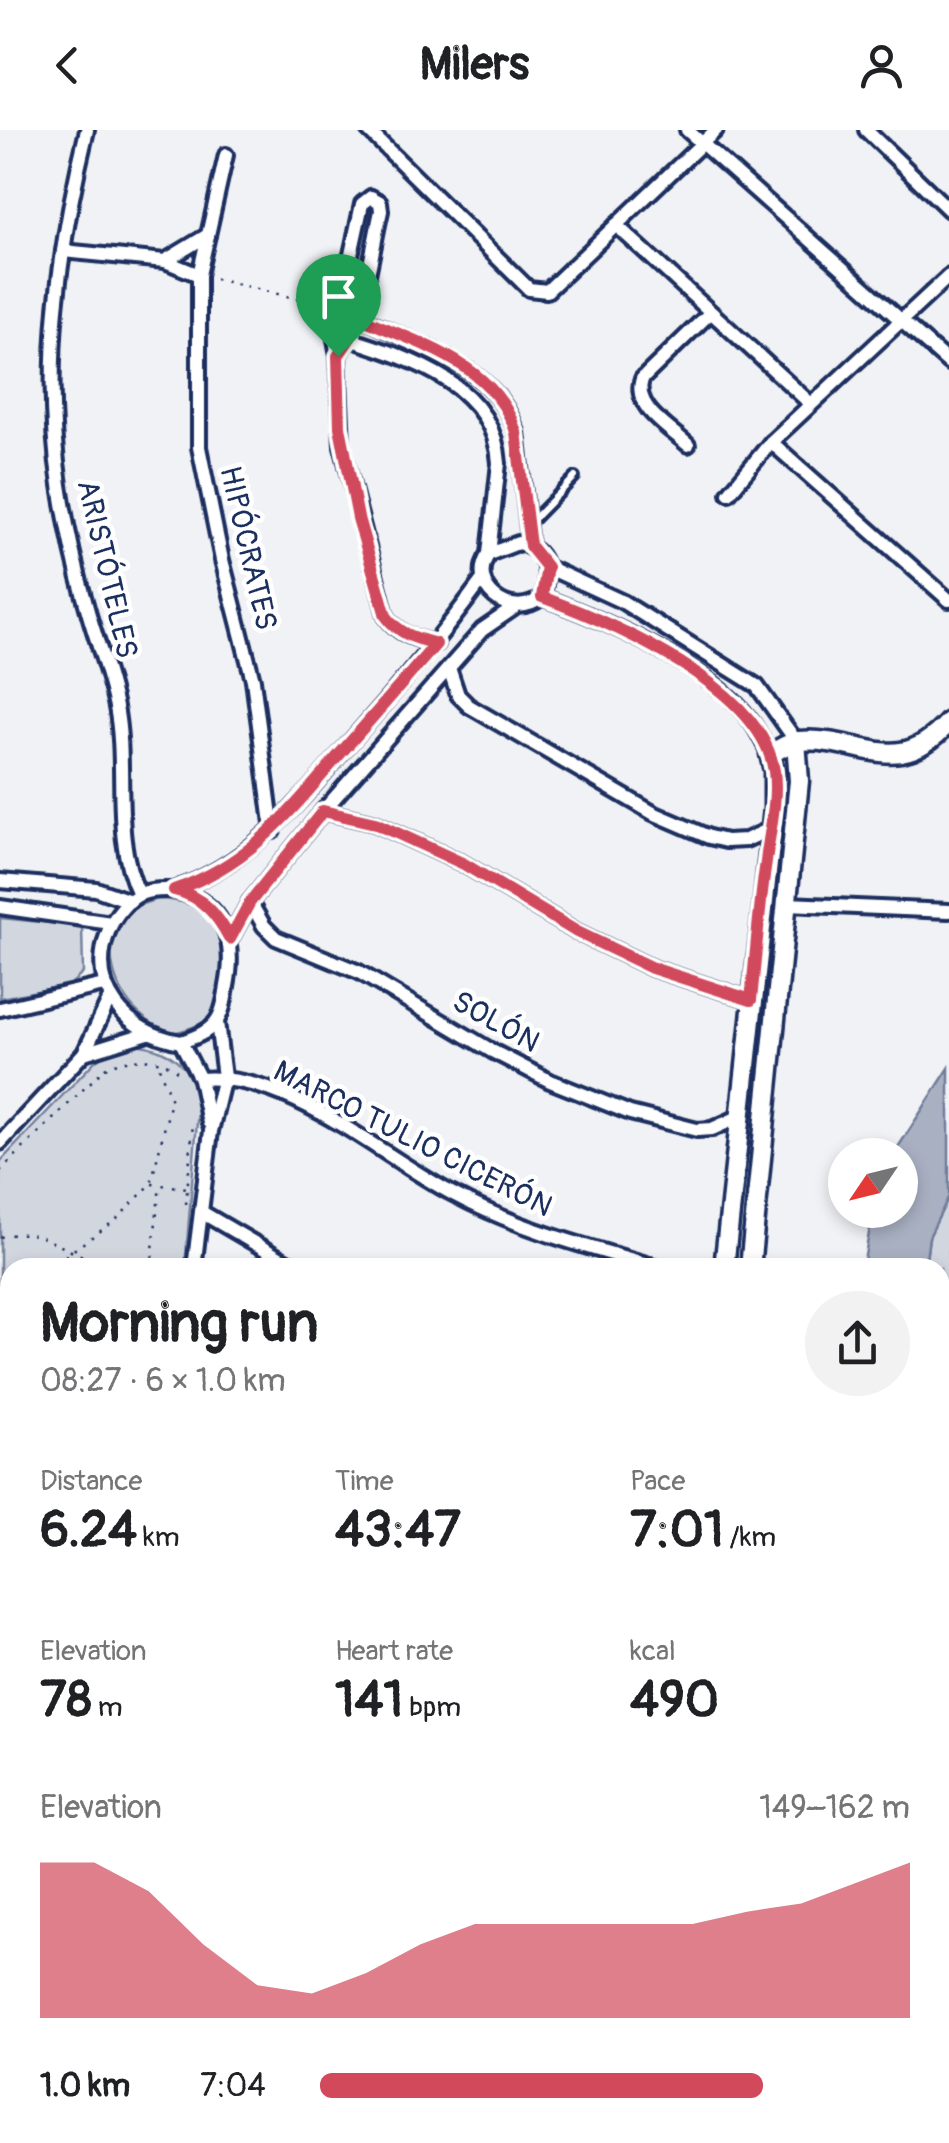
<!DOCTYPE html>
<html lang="en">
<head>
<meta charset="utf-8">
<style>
	body { margin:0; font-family:Pangolin,sans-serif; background:#f2f2f2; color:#202124; height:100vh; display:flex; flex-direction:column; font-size:38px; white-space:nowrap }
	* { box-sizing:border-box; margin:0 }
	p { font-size:32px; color:#757577 }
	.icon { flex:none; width:55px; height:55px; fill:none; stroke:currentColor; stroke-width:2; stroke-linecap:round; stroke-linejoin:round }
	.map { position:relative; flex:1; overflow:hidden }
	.panel { position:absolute; left:0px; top:1128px; width:950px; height:888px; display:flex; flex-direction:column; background:#fff; border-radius:30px 30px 0 0; box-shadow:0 5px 15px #0003 }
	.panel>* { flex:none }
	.needle { width:65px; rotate:235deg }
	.buttons { position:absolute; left:828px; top:1008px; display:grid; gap:20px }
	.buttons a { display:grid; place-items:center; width:90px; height:90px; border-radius:50%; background:#fff; box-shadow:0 5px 15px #0003; font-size:50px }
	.pin { position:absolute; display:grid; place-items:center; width:85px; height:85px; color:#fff; margin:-102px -42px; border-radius:50% 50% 50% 0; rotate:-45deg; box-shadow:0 0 10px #0007 }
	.pin .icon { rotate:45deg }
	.round { display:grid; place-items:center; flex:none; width:105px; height:105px; border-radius:52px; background:#f2f2f2 }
	.headline { display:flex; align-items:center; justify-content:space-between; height:170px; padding:0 40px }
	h1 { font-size:55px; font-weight:800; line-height:75px }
	.stats { display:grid; grid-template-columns:repeat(3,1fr); gap:15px; height:170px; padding:10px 40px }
	.stats div { display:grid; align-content:center }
	.stats b { font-size:50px; font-weight:800 }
	.stats small { font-size:28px; font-weight:400 }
	.stats p { font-size:28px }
	.chart { height:280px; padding:20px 40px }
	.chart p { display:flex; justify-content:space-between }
	.chart svg { width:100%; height:180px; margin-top:10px; fill:#d1495b; opacity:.7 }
	ul { padding:0 40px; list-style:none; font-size:32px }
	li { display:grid; grid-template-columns:160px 120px 1fr; align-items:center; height:75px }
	li i { height:25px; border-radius:12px; background:#d1495b }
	header { display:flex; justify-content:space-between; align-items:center; height:130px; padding:0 40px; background:#fff; font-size:45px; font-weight:800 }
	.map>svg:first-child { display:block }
	.green { fill:#d2d6df; stroke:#76829e; stroke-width:2.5 }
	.water { fill:#a8b0c2; stroke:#707c9a; stroke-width:2.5 }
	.building { fill:#bcc2d0; stroke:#1b2f5e; stroke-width:2.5 }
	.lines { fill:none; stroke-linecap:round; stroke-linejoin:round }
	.lane-casing { stroke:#1b2f5e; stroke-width:14 }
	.street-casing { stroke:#1b2f5e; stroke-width:20 }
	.secondary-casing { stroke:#1b2f5e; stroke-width:25 }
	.path { stroke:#1b2f5e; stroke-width:2.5; stroke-dasharray:2.5 8; stroke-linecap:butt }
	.lane { stroke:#fff; stroke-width:6 }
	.street { stroke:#fff; stroke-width:12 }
	.secondary { stroke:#fff; stroke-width:18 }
	.route-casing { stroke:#fff; stroke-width:20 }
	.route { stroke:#d1495b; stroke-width:12 }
	.labels { text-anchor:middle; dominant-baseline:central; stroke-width:9; stroke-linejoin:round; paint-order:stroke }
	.street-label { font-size:30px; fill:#1b2f5e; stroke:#fff }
</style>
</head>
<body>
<header><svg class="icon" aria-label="back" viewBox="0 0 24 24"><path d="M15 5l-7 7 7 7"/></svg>Milers<svg class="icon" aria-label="person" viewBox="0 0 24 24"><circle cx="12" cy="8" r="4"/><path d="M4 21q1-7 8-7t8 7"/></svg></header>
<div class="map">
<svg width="949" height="2013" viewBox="0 0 949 2013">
	<rect width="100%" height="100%" fill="#f1f2f5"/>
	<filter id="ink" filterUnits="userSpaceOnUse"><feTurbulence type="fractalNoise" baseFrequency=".01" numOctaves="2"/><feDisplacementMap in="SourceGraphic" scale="20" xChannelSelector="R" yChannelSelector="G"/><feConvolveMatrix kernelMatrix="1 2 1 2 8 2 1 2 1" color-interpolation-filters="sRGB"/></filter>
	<g filter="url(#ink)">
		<g class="green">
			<path d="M158,769C207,771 223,791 221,839C220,852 217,876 210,886C200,898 179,901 166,905C154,895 139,886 130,874C110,848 101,805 129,781C136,775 149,772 158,769Z"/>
			<path d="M0,788L82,796L83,843L70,855L0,868Z"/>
			<path d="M136,914C170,919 189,934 199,968L185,1137L10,1138V1410L0,1401V1032L95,931L107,922Z"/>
			<path d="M949,1066V1201L940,1198V1138H925L929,1107Z"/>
		</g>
		<g class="water">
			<path d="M949,938V1066L929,1107L925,1137H863L873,1080H900V1025H893Z"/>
			<path d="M406,2005H778L769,2013H475Z"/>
		</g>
		<path class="building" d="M861,2005H908L927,2011L861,2013L857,2012Z"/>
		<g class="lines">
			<g class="lane-casing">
				<g id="lane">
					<path d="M528,395L575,347"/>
					<path d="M0,1577L10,1573"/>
					<path d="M939,2013L942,2002"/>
				</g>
			</g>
			<g class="street-casing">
				<g id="street">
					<path d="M87,0C59,115 42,237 60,355C66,394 75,436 86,474C95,508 109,542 116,577C128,638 111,708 139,764"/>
					<path d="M368,0L529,159L547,161L716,0"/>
					<path d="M687,0L949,233"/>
					<path d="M866,0L949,80"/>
					<path d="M226,25L199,145V317L222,430L253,550L273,701"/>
					<path d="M616,95L811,274"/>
					<path d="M63,121L165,131L199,145"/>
					<path d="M165,131L208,105"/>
					<path d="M337,178C361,187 385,199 409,209C456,231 499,250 517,302L530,416"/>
					<path d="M343,207C408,228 494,253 499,333L489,424"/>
					<path d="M338,226C365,185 370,128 381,81L380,72L371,67L362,74L334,203L338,226L342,316L386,486C399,505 415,508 436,514"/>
					<path d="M771,312L949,470"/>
					<path d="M688,315C670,298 632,277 642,249L710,183"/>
					<path d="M729,363L771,312L949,146"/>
					<path d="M518,413C547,419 550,442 542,467C510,493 466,455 489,424Z"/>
					<path d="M547,437L623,472L757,556L796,611"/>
					<path d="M542,467C604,490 711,536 750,590C758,600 763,613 770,624"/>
					<path d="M449,538L458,565L469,576L653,683L709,707L726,711L746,710L770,699"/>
					<path d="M323,681L375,693L464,734L577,802L652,838L751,870"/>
					<path d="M0,751L96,759L130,771"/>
					<path d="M176,759C254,732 301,669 353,609C399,557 442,505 483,449"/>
					<path d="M174,760C225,772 236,810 227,856C225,868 223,884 215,893C207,903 193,908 181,912C126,903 87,858 108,802C114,786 127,769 143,763C152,759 164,760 174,760Z"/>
					<path d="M250,772L264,796L276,808L359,842L492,921L550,951L630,983L697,1000L712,999L741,986"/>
					<path d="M787,774L949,781"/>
					<path d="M0,777L111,793"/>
					<path d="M230,809L250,772L323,681L482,500L514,478"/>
					<path d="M0,879L104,855"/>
					<path d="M181,912L200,949L209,993"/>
					<path d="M84,923L148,903"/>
					<path d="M200,949C287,941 379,1025 453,1064C518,1099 590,1118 661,1138"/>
					<path d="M0,1013L84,923L110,868"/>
					<path d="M203,1083L297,1138"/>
					<path d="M194,1138L211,1001L224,947L217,892"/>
					<path d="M0,1618L10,1630"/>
					<path d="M0,1801L10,1814"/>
				</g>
			</g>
			<g class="secondary-casing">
				<g id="secondary">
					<path d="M724,1138L774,678V641L770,624C778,620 789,612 799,611C862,606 896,651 949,592"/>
					<path d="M750,1138L799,651L796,611"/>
					<path d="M0,1412L10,1420"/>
					<path d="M0,1451L10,1452"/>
					<path d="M565,2013L567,2005"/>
				</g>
			</g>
			<g class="path">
				<path d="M215,149L324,175"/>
				<path d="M0,1041L105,938C128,927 161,924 180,944"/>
				<path d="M152,1054L189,1058"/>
				<path d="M186,1074L193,993"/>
				<path d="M0,1107C35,1099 41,1107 71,1121C86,1128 103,1132 119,1138"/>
				<path d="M48,1138L116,1090L151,1054L171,971L158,934"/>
				<path d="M151,1138L160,1055"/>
				<path d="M0,1190L10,1164"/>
				<path d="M0,1215L10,1232"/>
				<path d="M0,1305L10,1294"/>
				<path d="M0,1344L10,1342"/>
			</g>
			<use href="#lane" class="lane"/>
			<use href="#street" class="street"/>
			<use href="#secondary" class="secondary"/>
		</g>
	</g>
	<g class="lines" filter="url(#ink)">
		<g class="route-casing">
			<path id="route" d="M356,186C416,213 494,232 516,302L530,416L547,437L542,467C612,493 762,557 774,641C778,671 769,703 766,732C759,778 756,824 751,870L652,838L577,802L464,734L375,693L323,681L250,772L230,809C217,784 202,766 174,760C250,734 289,683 339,625C372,588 404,551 436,514C415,508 399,504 386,486L358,388L340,297L338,226L350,208Z"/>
		</g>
		<use href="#route" class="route"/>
	</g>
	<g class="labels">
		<g class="street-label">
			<text transform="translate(248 418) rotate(77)">HIPÓCRATES</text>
			<text transform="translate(107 439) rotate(77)">ARISTÓTELES</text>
			<text transform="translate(496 892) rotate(29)">SOLÓN</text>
			<text transform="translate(413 1009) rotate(27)">MARCO TULIO CICERÓN</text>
		</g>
	</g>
</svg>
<div class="buttons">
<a><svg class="needle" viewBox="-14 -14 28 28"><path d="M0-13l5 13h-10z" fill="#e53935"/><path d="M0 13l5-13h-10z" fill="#757577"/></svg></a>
</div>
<div class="pin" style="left:338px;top:226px;background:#1e9e55"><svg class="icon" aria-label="arrive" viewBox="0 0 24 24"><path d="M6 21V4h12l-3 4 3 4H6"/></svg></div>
<section class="panel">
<div class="headline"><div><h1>Morning run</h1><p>08:27 · 6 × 1.0 km</p></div><a class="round"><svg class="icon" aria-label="share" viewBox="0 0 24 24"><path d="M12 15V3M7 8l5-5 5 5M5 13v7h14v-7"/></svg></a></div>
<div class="stats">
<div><p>Distance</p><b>6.24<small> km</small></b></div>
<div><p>Time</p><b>43:47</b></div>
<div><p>Pace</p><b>7:01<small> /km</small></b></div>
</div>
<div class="stats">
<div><p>Elevation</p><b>78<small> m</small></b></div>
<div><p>Heart rate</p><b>141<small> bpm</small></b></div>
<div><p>kcal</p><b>490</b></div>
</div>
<div class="chart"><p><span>Elevation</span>149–162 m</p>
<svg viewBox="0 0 160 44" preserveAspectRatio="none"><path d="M0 44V6L10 6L20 13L30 26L40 36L50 38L60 33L70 26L80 21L90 21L100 21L110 21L120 21L130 18L140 16L150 11L160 6V44z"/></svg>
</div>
<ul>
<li><b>1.0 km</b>7:04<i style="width:75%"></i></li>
</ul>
</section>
</div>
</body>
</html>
